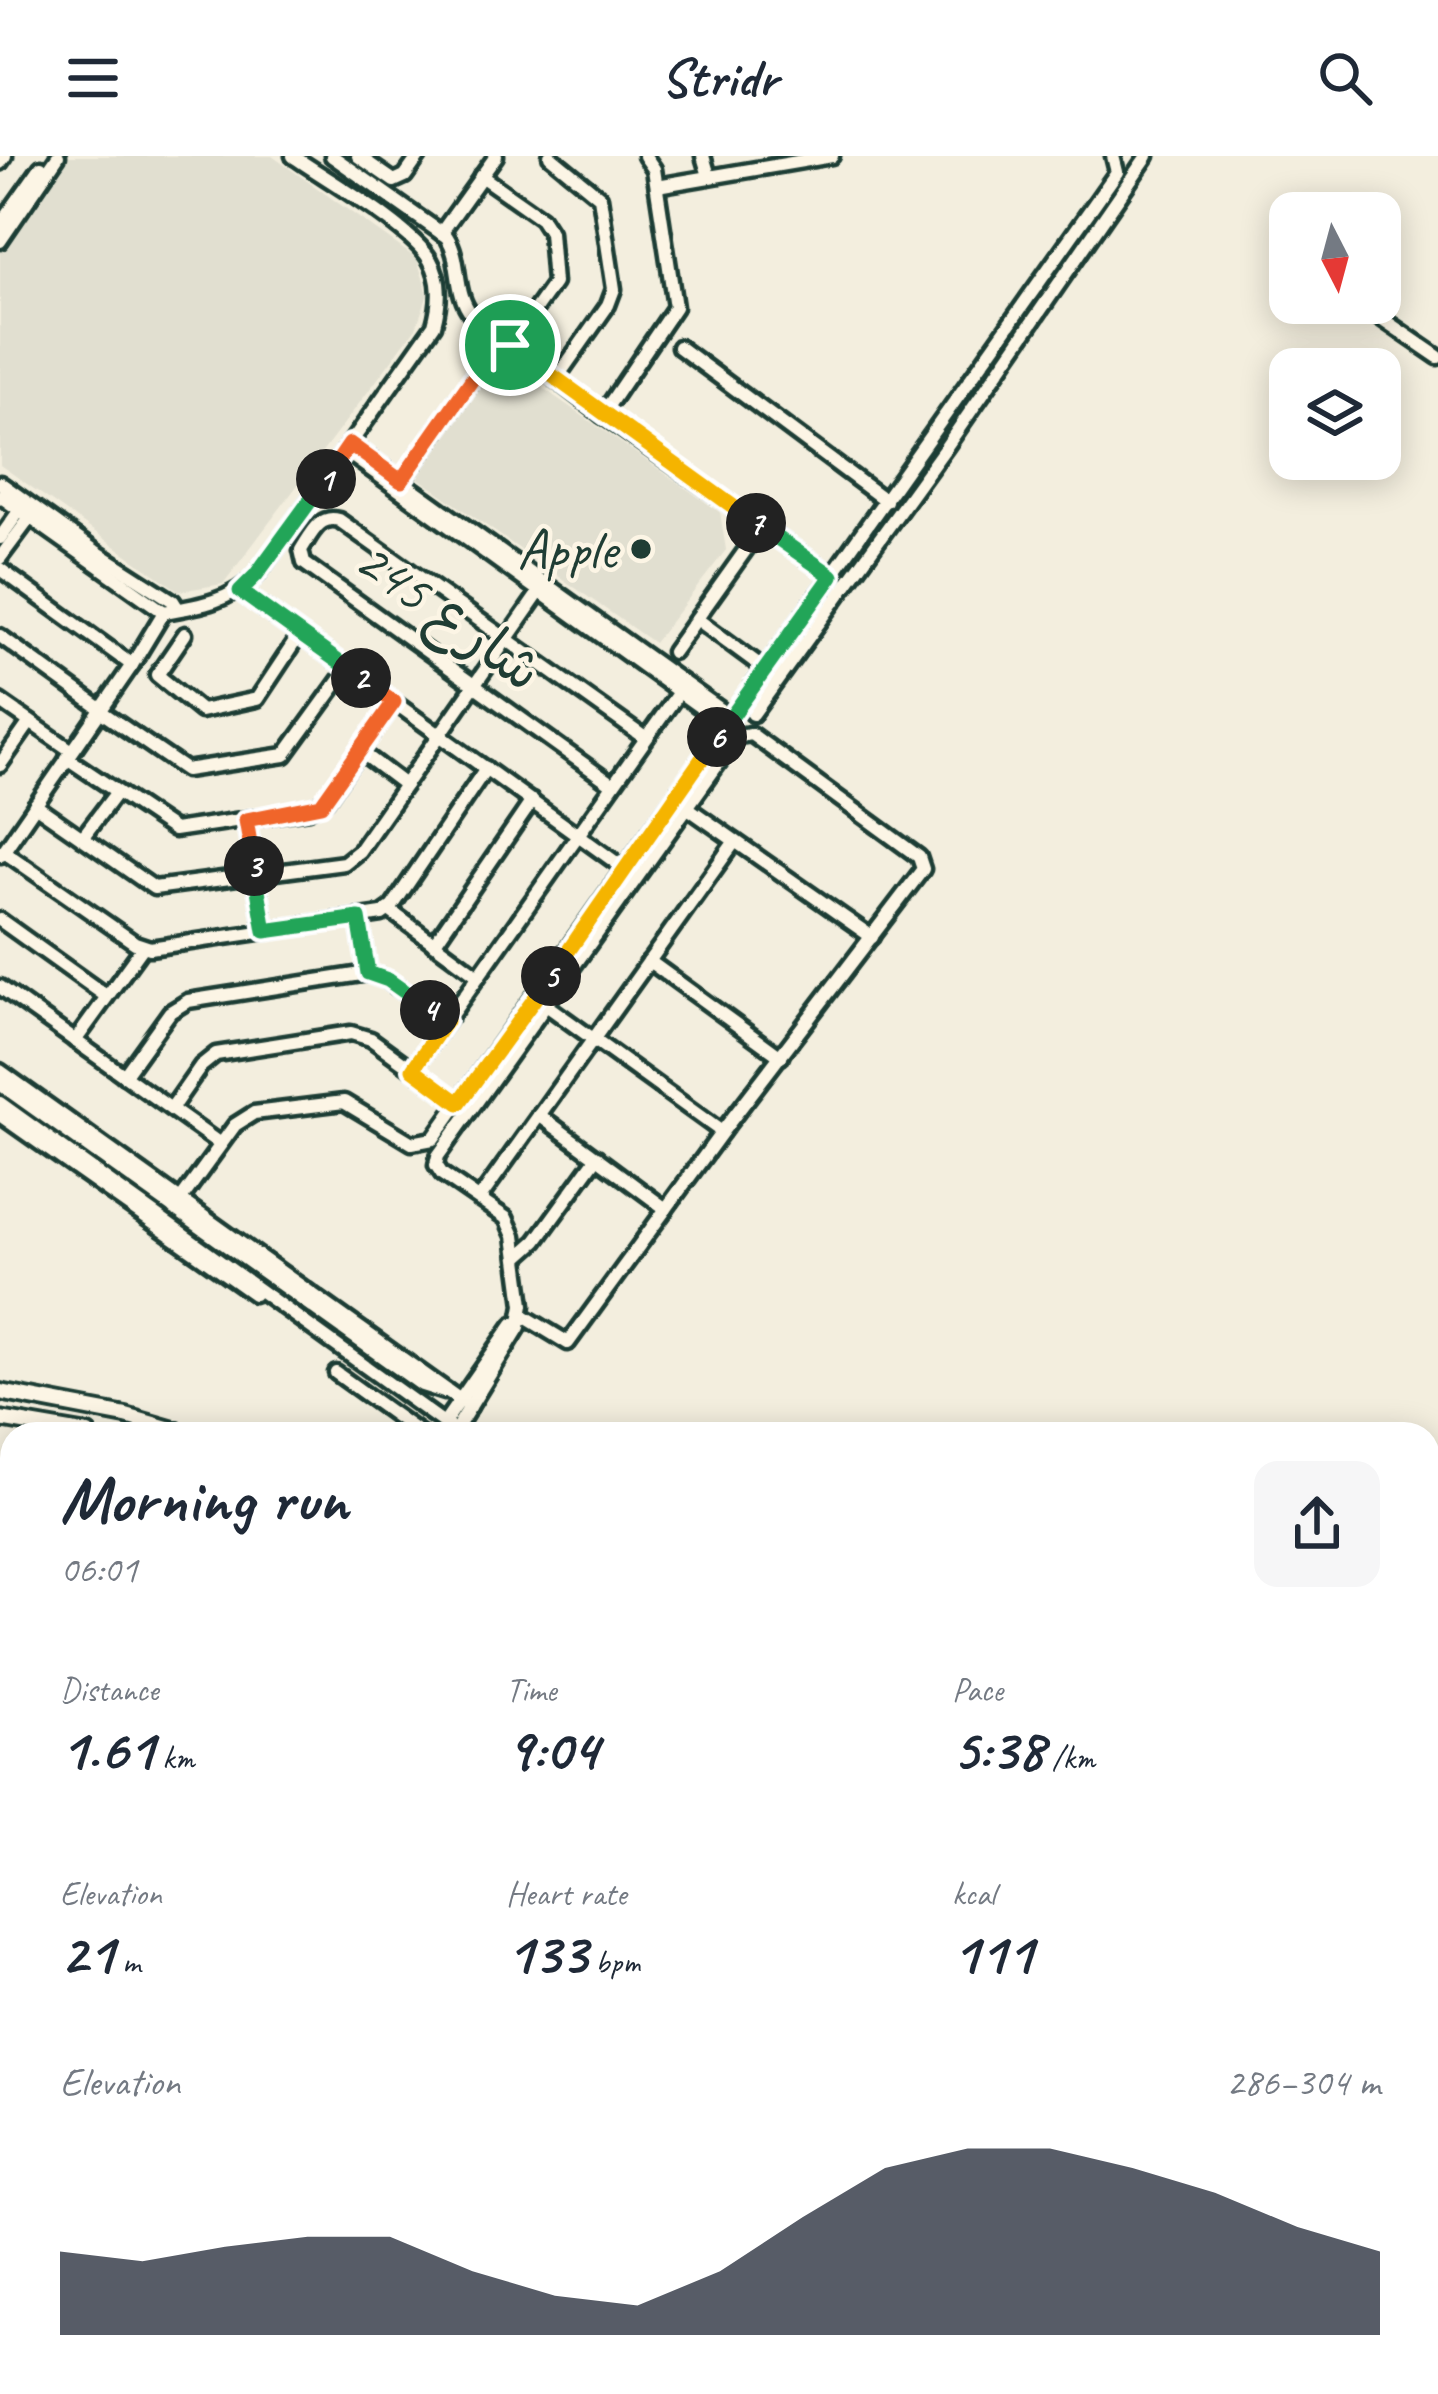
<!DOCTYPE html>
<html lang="en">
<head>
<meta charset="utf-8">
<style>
	body { margin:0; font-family:Caveat,"Playpen Sans Arabic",sans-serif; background:#f6f6f7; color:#1f2937; height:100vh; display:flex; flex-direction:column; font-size:45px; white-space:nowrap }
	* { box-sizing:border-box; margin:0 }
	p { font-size:39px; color:#747a83 }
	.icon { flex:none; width:66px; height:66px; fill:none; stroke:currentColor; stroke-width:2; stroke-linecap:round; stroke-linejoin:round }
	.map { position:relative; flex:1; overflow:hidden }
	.details { position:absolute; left:0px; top:1266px; width:1440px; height:972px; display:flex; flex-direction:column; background:#fff; border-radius:36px 36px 0 0; box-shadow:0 6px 30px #0003 }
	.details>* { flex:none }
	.needle { width:78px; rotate:174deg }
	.fabs { position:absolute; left:1269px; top:36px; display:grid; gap:24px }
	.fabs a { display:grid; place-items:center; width:132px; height:132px; border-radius:24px; background:#fff; box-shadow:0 6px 30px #0003; font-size:60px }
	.pin { position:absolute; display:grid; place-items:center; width:102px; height:102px; color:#fff; margin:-51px; border:6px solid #fff; border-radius:50%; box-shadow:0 3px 12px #0007 }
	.km { position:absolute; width:60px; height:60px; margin:-30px; border-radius:50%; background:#222; color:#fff; font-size:33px; line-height:60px; text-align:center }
	.round { display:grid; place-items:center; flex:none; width:126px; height:126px; border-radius:24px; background:#f6f6f7 }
	.summary { display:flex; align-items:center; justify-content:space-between; height:204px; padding:0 60px }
	h1 { font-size:66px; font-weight:800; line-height:90px }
	.figures { display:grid; grid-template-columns:repeat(3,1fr); gap:18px; height:204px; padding:12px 60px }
	.figures div { display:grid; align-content:center }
	.figures b { font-size:60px; font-weight:800 }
	.figures small { font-size:33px; font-weight:400 }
	.figures p { font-size:33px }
	.chart { height:336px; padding:24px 60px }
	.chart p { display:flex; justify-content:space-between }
	.chart svg { width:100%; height:216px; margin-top:12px; fill:#111827; opacity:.7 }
	header { display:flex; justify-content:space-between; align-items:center; height:156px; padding:0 60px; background:#fff; font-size:54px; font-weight:800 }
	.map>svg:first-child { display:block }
	.built { fill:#e1dfd0 }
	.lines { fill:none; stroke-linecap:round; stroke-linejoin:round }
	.minor-casing { stroke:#1f3d34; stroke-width:21 }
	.tertiary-casing { stroke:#1f3d34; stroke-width:22 }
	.minor { stroke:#fcf5e5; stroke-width:12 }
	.tertiary { stroke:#fcf5e5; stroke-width:14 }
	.split-1-casing { stroke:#fff; stroke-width:24 }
	.split-2-casing { stroke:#fff; stroke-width:24 }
	.split-3-casing { stroke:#fff; stroke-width:24 }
	.split-4-casing { stroke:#fff; stroke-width:24 }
	.split-5-casing { stroke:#fff; stroke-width:24 }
	.split-6-casing { stroke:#fff; stroke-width:24 }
	.split-7-casing { stroke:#fff; stroke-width:24 }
	.split-8-casing { stroke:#fff; stroke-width:24 }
	.split-1 { stroke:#f0652b; stroke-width:15 }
	.split-2 { stroke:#22a559; stroke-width:15 }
	.split-3 { stroke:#f0652b; stroke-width:15 }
	.split-4 { stroke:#22a559; stroke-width:15 }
	.split-5 { stroke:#f5b400; stroke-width:15 }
	.split-6 { stroke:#f5b400; stroke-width:15 }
	.split-7 { stroke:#22a559; stroke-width:15 }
	.split-8 { stroke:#f5b400; stroke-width:15 }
	.poi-dot { fill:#1f3d34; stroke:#fcf5e5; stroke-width:4.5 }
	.labels { text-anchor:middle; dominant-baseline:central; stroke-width:9; stroke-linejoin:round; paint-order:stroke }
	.poi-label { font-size:57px; fill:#1f3d34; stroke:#fcf5e5; text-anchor:end }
	.street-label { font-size:57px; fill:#1f3d34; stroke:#fcf5e5 }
</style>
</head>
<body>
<header><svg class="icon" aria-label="menu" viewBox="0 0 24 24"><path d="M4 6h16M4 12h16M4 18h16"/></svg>Stridr<svg class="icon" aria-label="search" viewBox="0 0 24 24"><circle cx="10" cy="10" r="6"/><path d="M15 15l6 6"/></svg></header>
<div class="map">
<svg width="1438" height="2238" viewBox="0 0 1438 2238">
	<rect width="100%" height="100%" fill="#f3eede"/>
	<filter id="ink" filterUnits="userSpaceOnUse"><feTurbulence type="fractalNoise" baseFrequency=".00833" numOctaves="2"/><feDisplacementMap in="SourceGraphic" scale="24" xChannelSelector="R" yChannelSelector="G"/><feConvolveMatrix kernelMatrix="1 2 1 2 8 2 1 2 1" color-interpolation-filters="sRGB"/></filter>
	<g filter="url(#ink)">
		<g class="built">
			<path d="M69,0H272L417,103L428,138L416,172L223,428L179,435L0,309V97Z"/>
			<path d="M497,200L720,356L726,394L654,487L411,317Z"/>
			<path d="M0,1731L12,1740V2226H154L151,2238H0Z"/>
			<path d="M643,2226H1019L1017,2238H701Z"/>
		</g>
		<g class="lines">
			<g class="minor-casing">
				<g id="minor">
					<path d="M332,0L447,81C462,105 453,136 472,159L602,259L832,420"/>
					<path d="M358,0L394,25L405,20L419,0"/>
					<path d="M550,0L600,41L614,133L608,149L556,223"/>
					<path d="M703,0L709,20"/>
					<path d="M0,7L5,0"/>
					<path d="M481,20L541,62L550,76L554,127L510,189"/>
					<path d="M657,30L832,0"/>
					<path d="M0,69L41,11"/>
					<path d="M441,77L496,0"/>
					<path d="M0,85L58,0"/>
					<path d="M1359,147L1438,201"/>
					<path d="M679,191L886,345"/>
					<path d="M602,259L675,151L654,13L645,0"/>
					<path d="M350,288L731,561"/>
					<path d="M345,295L725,569"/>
					<path d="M402,325L501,182"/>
					<path d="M0,327L95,395L173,445L178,453"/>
					<path d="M0,340L164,456"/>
					<path d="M0,382L22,351"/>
					<path d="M0,402L32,359"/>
					<path d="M0,413L132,509"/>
					<path d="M240,435L625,713"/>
					<path d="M164,456C200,450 230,445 257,419L434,169C440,147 442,125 430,104C411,71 327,24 293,0"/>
					<path d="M697,463L765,513"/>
					<path d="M185,478L157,519L201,555L257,543L300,478"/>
					<path d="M0,480L101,553"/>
					<path d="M673,496L762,371"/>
					<path d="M0,545L72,595"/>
					<path d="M100,555L186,614L285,599L348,512"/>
					<path d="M753,558L946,291L1147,0"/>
					<path d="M360,595L405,629"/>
					<path d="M67,602L174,674L308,654L326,644L394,546"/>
					<path d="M0,609L30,566"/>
					<path d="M613,629L304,407L301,394C311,379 319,358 339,364L645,582"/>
					<path d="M35,649L154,732L344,707L359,695L540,435"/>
					<path d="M688,652L872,781"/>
					<path d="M246,664L265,775"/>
					<path d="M82,682L116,637"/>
					<path d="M3,695L135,787L150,792L382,758L392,751L486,612"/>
					<path d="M1,699L132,509L164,456"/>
					<path d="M389,754L477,819"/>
					<path d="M359,762L368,817"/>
					<path d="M0,764L106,840"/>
					<path d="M434,788L532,645"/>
					<path d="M649,805L781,901"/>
					<path d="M0,831L220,988"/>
					<path d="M546,849L722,976"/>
					<path d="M75,885L143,791"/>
					<path d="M413,913L679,536"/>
					<path d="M0,915L470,1251"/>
					<path d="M124,920L170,856L188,845L368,817L387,824L445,865"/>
					<path d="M0,928L422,1229L444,1236"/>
					<path d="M0,947L459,1278"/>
					<path d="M171,953L201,910L216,898L351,877L371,883L459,947"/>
					<path d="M0,959L254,1138"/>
					<path d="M539,959L666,1053"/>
					<path d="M480,1042L735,685"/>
					<path d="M174,1053L235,969L254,957L344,946L412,987L433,983L1117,16L1113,0"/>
					<path d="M518,1101L536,1085L597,1001"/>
					<path d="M336,1217L421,1278"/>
					<path d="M444,1267L513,1168"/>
					<path d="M455,1275L519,1171L523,1149L514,1080L506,1062L442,1018L436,1009L438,1000L738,580L751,578L919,701L923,713L722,976L568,1187L522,1159"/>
					<path d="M1428,1590L1438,1579"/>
					<path d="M1428,1627L1438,1616"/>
					<path d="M1428,1691L1438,1698"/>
					<path d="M0,1721L12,1731"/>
					<path d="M0,1962L12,1965"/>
					<path d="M1389,2226L1405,2238"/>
					<path d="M154,2238L156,2226"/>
					<path d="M1027,2238L1030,2226"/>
					<path d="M1056,2238L1059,2226"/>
					<path d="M1191,2238L1203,2226"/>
				</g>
			</g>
			<g class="tertiary-casing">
				<g id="tertiary">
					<path d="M0,1236L126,1260L188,1278"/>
					<path d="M0,1263L88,1278"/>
					<path d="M1428,2149L1438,2157"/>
				</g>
			</g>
			<use href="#minor" class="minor"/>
			<use href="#tertiary" class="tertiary"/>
		</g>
	</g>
	<g class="lines" filter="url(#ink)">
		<g class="split-1-casing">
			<path id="split-1" d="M326,323L350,288L401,325L501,182L510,189"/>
		</g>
		<g class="split-2-casing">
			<path id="split-2" d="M326,323L256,419L240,435L361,522"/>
		</g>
		<g class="split-3-casing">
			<path id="split-3" d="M254,710L246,664L321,649L394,546L361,522"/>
		</g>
		<g class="split-4-casing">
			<path id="split-4" d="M254,710L265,775L359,762L368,817L388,824L430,854"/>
		</g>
		<g class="split-5-casing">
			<path id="split-5" d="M430,854L446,865L413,913L459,947L551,820"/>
		</g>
		<g class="split-6-casing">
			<path id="split-6" d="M551,820L717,581"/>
		</g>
		<g class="split-7-casing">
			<path id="split-7" d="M717,581L832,420L756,367"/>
		</g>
		<g class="split-8-casing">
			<path id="split-8" d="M510,189L756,367"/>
		</g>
		<use href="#split-1" class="split-1"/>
		<use href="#split-2" class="split-2"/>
		<use href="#split-3" class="split-3"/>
		<use href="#split-4" class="split-4"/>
		<use href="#split-5" class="split-5"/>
		<use href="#split-6" class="split-6"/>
		<use href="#split-7" class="split-7"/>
		<use href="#split-8" class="split-8"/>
	</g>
	<circle class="poi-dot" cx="641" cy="393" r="12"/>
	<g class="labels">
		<g class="poi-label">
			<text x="617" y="393">Apple</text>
		</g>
		<g class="street-label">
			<text transform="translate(449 459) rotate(36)">شارع 245</text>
		</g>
	</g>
</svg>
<div class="fabs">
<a><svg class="needle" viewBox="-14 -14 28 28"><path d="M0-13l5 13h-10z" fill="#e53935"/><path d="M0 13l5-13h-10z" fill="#747a83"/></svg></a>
<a><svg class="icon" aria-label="layers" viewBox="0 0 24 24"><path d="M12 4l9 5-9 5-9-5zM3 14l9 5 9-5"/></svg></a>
</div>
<div class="pin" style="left:510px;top:189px;background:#1e9e55"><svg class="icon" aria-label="arrive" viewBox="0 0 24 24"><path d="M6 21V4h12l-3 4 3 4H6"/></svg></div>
<b class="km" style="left:326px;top:323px">1</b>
<b class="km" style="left:361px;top:522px">2</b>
<b class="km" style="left:254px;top:710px">3</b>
<b class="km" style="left:430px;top:854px">4</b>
<b class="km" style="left:551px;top:820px">5</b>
<b class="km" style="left:717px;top:581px">6</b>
<b class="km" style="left:756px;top:367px">7</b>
<section class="details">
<div class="summary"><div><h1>Morning run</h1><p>06:01</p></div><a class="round"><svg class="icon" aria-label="share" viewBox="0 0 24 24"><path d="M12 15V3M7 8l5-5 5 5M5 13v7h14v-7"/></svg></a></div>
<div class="figures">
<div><p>Distance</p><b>1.61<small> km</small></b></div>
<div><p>Time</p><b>9:04</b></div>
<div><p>Pace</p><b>5:38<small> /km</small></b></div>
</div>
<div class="figures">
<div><p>Elevation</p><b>21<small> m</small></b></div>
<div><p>Heart rate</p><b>133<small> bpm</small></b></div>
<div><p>kcal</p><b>111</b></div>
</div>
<div class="chart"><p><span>Elevation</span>286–304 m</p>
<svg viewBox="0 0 160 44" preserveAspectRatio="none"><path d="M0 44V27L10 29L20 26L30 24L40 24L50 31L60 36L70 38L80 31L90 20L100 10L110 6L120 6L130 10L140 15L150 22L160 27V44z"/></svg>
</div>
</section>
</div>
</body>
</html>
